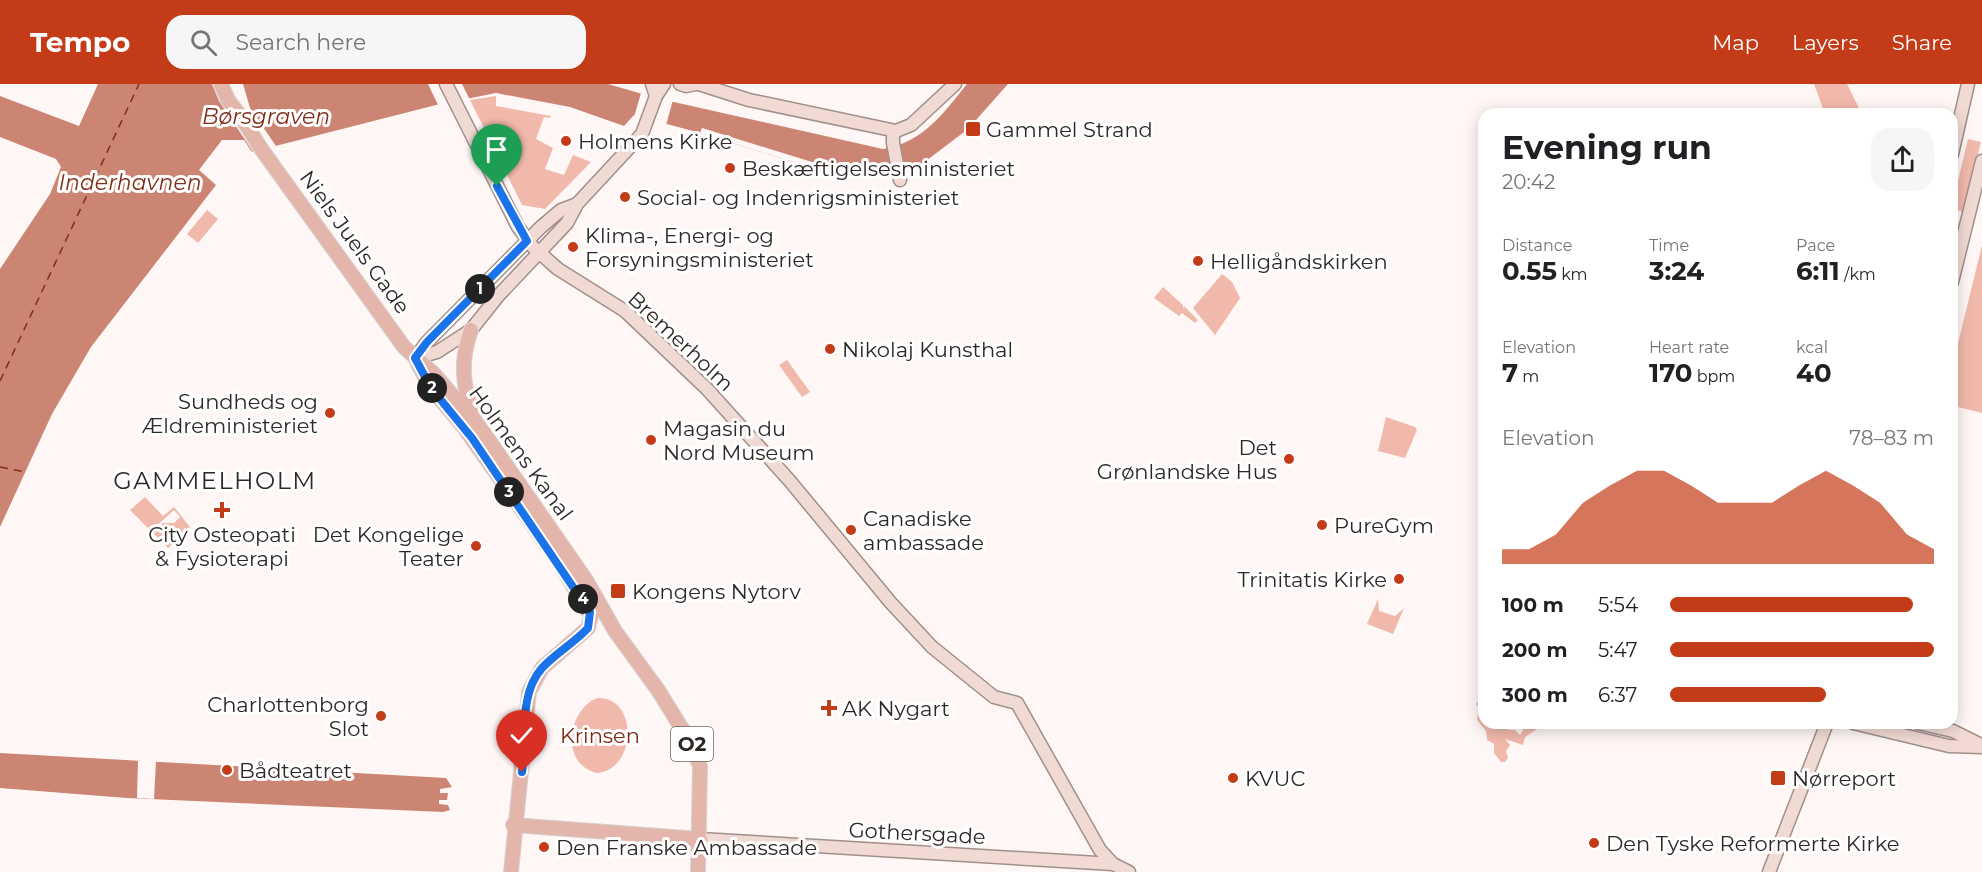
<!DOCTYPE html>
<html lang="en">
<head>
<meta charset="utf-8">
<style>
	body { margin:0; font-family:Montserrat,sans-serif; background:#f6f6f6; color:#202124; height:100vh; display:flex; flex-direction:column; font-size:22px; white-space:nowrap }
	* { box-sizing:border-box; margin:0 }
	p { font-size:20px; color:#757577 }
	.icon { flex:none; width:33px; height:33px; fill:none; stroke:currentColor; stroke-width:2; stroke-linecap:round; stroke-linejoin:round }
	.map { position:relative; flex:1; overflow:hidden }
	.sheet { position:absolute; left:1478px; top:24px; width:480px; height:621px; display:flex; flex-direction:column; background:#fff; border-radius:18px; box-shadow:0 3px 15px #0003 }
	.sheet>* { flex:none }
	.pin { position:absolute; display:grid; place-items:center; width:51px; height:51px; color:#fff; margin:-62px -26px; border-radius:50% 50% 50% 0; rotate:-45deg; box-shadow:0 0 6px #0007 }
	.pin .icon { rotate:45deg }
	.km { position:absolute; width:30px; height:30px; margin:-15px; border-radius:50%; background:#222; color:#fff; font-size:16px; line-height:30px; text-align:center }
	.round { display:grid; place-items:center; flex:none; width:63px; height:63px; border-radius:18px; background:#f6f6f6 }
	.summary { display:flex; align-items:center; justify-content:space-between; height:102px; padding:0 24px }
	h1 { font-size:33px; font-weight:700; line-height:45px }
	.figures { display:grid; grid-template-columns:repeat(3,1fr); gap:9px; height:102px; padding:6px 24px }
	.figures div { display:grid; align-content:center }
	.figures b { font-size:26px; font-weight:700 }
	.figures small { font-size:16px; font-weight:400 }
	.figures p { font-size:16px }
	.chart { height:168px; padding:12px 24px }
	.chart p { display:flex; justify-content:space-between }
	.chart svg { width:100%; height:108px; margin-top:6px; fill:#c43b17; opacity:.7 }
	ul { padding:0 24px; list-style:none; font-size:20px }
	li { display:grid; grid-template-columns:96px 72px 1fr; align-items:center; height:45px }
	li i { height:15px; border-radius:8px; background:#c43b17 }
	header { display:flex; align-items:center; gap:36px; box-sizing:border-box; height:84px; padding:0 30px; background:#c43b17; color:#fff }
	header strong { font-size:28px }
	nav { display:flex; gap:33px; margin-inline-start:auto; font-size:21px }
	.search { width:420px; height:54px; background:#f6f6f6; display:flex; align-items:center; gap:15px; box-sizing:border-box; padding:0 21px; border-radius:18px; color:#757577; font-size:22px }
	.map>svg:first-child { display:block }
	.green { fill:#f1b9ab }
	.water { fill:#cd8573 }
	.pier { fill:#fff7f5 }
	.lines { fill:none; stroke-linecap:round; stroke-linejoin:round }
	.ferry { stroke:#832d18; stroke-width:1.5; stroke-dasharray:8 6; stroke-linecap:butt }
	.secondary-casing { stroke:#a18f8a; stroke-width:15 }
	.primary-casing { stroke:#d5d4d3; stroke-width:16 }
	.secondary { stroke:#f2dad4; stroke-width:12 }
	.primary { stroke:#e4b5aa; stroke-width:14 }
	.primary-bridge-casing { stroke:#d5d4d3; stroke-width:16; stroke-linecap:butt }
	.primary-bridge { stroke:#e4b5aa; stroke-width:14 }
	.route-casing { stroke:#fff; stroke-width:12 }
	.route { stroke:#1a73e8; stroke-width:8 }
	.poi-dot { fill:#c43b17; stroke:#fff; stroke-width:2 }
	.labels { text-anchor:middle; dominant-baseline:central; stroke-width:6; stroke-linejoin:round; paint-order:stroke }
	.shield { fill:#fff; stroke:#6d6866; stroke-width:1.5 }
	.shield-label { font-size:20px; font-weight:bold; fill:#2e2725 }
	.poi-label { font-size:21px; fill:#2e2725; stroke:#fff; text-anchor:start }
	.street-label { font-size:21px; fill:#2e2725; stroke:#fff }
	.park-label { font-size:21px; fill:#7f2914; stroke:#fff }
	.water-label { font-size:22px; font-style:italic; fill:#832d18; stroke:#fff }
	.quarter-label { font-size:24px; letter-spacing:1.5px; fill:#2e2725; stroke:#fff }
</style>
</head>
<body>
<header>
<strong>Tempo</strong>
<div class="search"><svg class="icon" aria-label="search" viewBox="0 0 24 24"><circle cx="10" cy="10" r="6"/><path d="M15 15l6 6"/></svg>Search here</div>
<nav><a>Map</a><a>Layers</a><a>Share</a></nav>
</header>
<div class="map">
<svg width="1982" height="788" viewBox="0 0 1982 788">
	<rect width="100%" height="100%" fill="#fff7f5"/>
	<g class="green">
		<path d="M1814,0H1847L1862,30H1825Z"/>
		<path d="M496,12V22L551,32L550,34L544,33L536,55L553,64L545,85L564,91L573,71L591,78L545,125L522,121L470,16Z"/>
		<path d="M1968,55L1981,58L1964,128L1952,125V122Z"/>
		<path d="M207,126L218,135L198,159L187,150Z"/>
		<path d="M1982,161V329L1958,323L1952,313V284Z"/>
		<path d="M1222,190L1232,198L1240,214L1215,251L1193,224Z"/>
		<path d="M1163,203L1183,221V225L1184,222L1198,236L1195,239L1182,229L1179,232L1154,214Z"/>
		<path d="M787,276L810,308L802,313L779,281Z"/>
		<path d="M1386,333L1415,343L1417,346L1405,374L1378,367Z"/>
		<path d="M145,413L163,432L174,423L190,443L168,464L152,448L163,439H174L180,433L174,426L151,447L130,426Z"/>
		<path d="M1378,515L1379,527L1395,532L1404,524L1393,550L1367,540Z"/>
		<path d="M1483,613L1484,639H1513L1508,646H1515L1520,651L1523,646L1517,639H1538L1537,645L1525,653L1523,661L1505,655L1510,661L1506,667L1508,674L1505,678H1501L1494,669V660L1487,656L1486,647L1477,636L1479,624L1476,620Z"/>
		<path d="M597,614C639,612 637,687 596,689C560,679 567,627 597,614Z"/>
	</g>
	<g class="water">
		<path d="M98,0H608L656,14L883,65C922,59 943,30 967,0H1008L968,45L918,83L889,88L878,93L823,87L700,49L634,31L624,42L570,23L496,9L436,21L252,68L244,56H222L199,86L216,101L91,263L52,330L0,443V185L50,110L61,83L56,75L0,53V12L79,42Z"/>
		<path d="M0,669L446,694L452,703L440,705V709H448L447,716H439V720L448,721L450,726L443,728L127,714L0,704Z"/>
	</g>
	<g class="pier">
		<path d="M212,0H243L250,24L276,62L254,69L219,17Z"/>
		<path d="M428,0H462L471,18L439,23Z"/>
		<path d="M641,9L673,16L666,41L634,33Z"/>
		<path d="M702,44L815,79L842,85L864,86L863,93L823,87L700,49Z"/>
		<path d="M138,677H156L154,715L137,714Z"/>
	</g>
	<g class="lines">
		<g class="ferry">
			<path d="M0,297L139,0"/>
			<path d="M0,383L25,388"/>
		</g>
		<g class="secondary-casing">
			<g id="secondary">
				<path d="M446,0L518,143L533,163L558,185L625,227L707,305L789,396L891,519L932,563L994,613L1017,619L1100,766L1113,780"/>
				<path d="M652,0L656,12"/>
				<path d="M680,0L686,2L696,0"/>
				<path d="M699,0L749,16L896,47L911,41L955,0"/>
				<path d="M893,47V59L900,96"/>
				<path d="M1952,70L1968,0"/>
				<path d="M1952,198L1982,77"/>
				<path d="M415,274L437,268L471,246L498,212L567,139L577,120L642,50L656,12L664,0"/>
				<path d="M415,274L427,258L541,143L561,126L577,120"/>
				<path d="M1853,639L1949,662L1982,663"/>
				<path d="M1918,639L1953,647L1981,661"/>
				<path d="M700,755L1113,780L1129,788"/>
				<path d="M1769,788L1827,639"/>
			</g>
		</g>
		<g class="primary-casing">
			<g id="primary">
				<path d="M221,0L228,16L239,30"/>
				<path d="M262,66L404,263L434,290L479,342L586,496L615,547L658,606L689,656L700,682L698,788"/>
				<path d="M471,246C460,277 462,301 474,332"/>
				<path d="M418,280L431,304L463,342L560,480L591,532L588,544L542,584L529,608L511,788"/>
				<path d="M513,741L700,755"/>
			</g>
		</g>
		<use href="#secondary" class="secondary"/>
		<use href="#primary" class="primary"/>
		<g class="primary-bridge-casing">
			<path id="primary-bridge" d="M239,30L262,66"/>
		</g>
		<use href="#primary-bridge" class="primary-bridge"/>
	</g>
	<g class="lines">
		<g class="route-casing">
			<path id="route" d="M497,102L527,157L427,258L415,274L431,304L472,354L590,528L588,544C574,559 556,569 542,584C518,611 527,655 522,688"/>
		</g>
		<use href="#route" class="route"/>
	</g>
	<g class="poi-dot">
		<rect x="965" y="37" width="16" height="16" rx="3"/>
		<circle cx="566" cy="57" r="6"/>
		<circle cx="730" cy="84" r="6"/>
		<circle cx="625" cy="113" r="6"/>
		<circle cx="573" cy="163" r="6"/>
		<circle cx="1198" cy="177" r="6"/>
		<circle cx="830" cy="265" r="6"/>
		<circle cx="330" cy="329" r="6"/>
		<circle cx="651" cy="356" r="6"/>
		<circle cx="1289" cy="375" r="6"/>
		<path d="M219 417h6v6h6v6h-6v6h-6v-6h-6v-6h6z"/>
		<circle cx="1322" cy="441" r="6"/>
		<circle cx="851" cy="446" r="6"/>
		<circle cx="476" cy="462" r="6"/>
		<circle cx="1399" cy="495" r="6"/>
		<rect x="610" y="499" width="16" height="16" rx="3"/>
		<path d="M826 615h6v6h6v6h-6v6h-6v-6h-6v-6h6z"/>
		<circle cx="381" cy="632" r="6"/>
		<circle cx="227" cy="686" r="6"/>
		<circle cx="1233" cy="694" r="6"/>
		<rect x="1770" y="686" width="16" height="16" rx="3"/>
		<circle cx="1594" cy="759" r="6"/>
		<circle cx="544" cy="763" r="6"/>
	</g>
	<g class="labels">
		<rect class="shield" x="671" y="643" width="42" height="34" rx="4.5"/>
		<g class="shield-label">
			<text x="692" y="660">O2</text>
		</g>
		<g class="poi-label">
			<text x="986" y="45">Gammel Strand</text>
			<text x="578" y="57">Holmens Kirke</text>
			<text x="742" y="84">Beskæftigelsesministeriet</text>
			<text x="637" y="113">Social- og Indenrigsministeriet</text>
			<text x="585" y="151">Klima-, Energi- og<tspan x="585" dy="24">Forsyningsministeriet</tspan></text>
			<text x="1210" y="177">Helligåndskirken</text>
			<text x="842" y="265">Nikolaj Kunsthal</text>
			<text x="318" y="317" text-anchor="end">Sundheds og<tspan x="318" dy="24">Ældreministeriet</tspan></text>
			<text x="663" y="344">Magasin du<tspan x="663" dy="24">Nord Museum</tspan></text>
			<text x="1277" y="363" text-anchor="end">Det<tspan x="1277" dy="24">Grønlandske Hus</tspan></text>
			<text x="863" y="434">Canadiske<tspan x="863" dy="24">ambassade</tspan></text>
			<text x="1334" y="441">PureGym</text>
			<text x="222" y="450" text-anchor="middle">City Osteopati<tspan x="222" dy="24">&amp; Fysioterapi</tspan></text>
			<text x="464" y="450" text-anchor="end">Det Kongelige<tspan x="464" dy="24">Teater</tspan></text>
			<text x="1387" y="495" text-anchor="end">Trinitatis Kirke</text>
			<text x="632" y="507">Kongens Nytorv</text>
			<text x="369" y="620" text-anchor="end">Charlottenborg<tspan x="369" dy="24">Slot</tspan></text>
			<text x="842" y="624">AK Nygart</text>
			<text x="239" y="686">Bådteatret</text>
			<text x="1245" y="694">KVUC</text>
			<text x="1792" y="694">Nørreport</text>
			<text x="1606" y="759">Den Tyske Reformerte Kirke</text>
			<text x="556" y="763">Den Franske Ambassade</text>
		</g>
		<g class="street-label">
			<text transform="translate(355 158) rotate(54)">Niels Juels Gade</text>
			<text transform="translate(681 257) rotate(43)">Bremerholm</text>
			<text transform="translate(521 369) rotate(54)">Holmens Kanal</text>
			<text transform="translate(917 749) rotate(3)">Gothersgade</text>
		</g>
		<g class="park-label">
			<text x="600" y="651">Krinsen</text>
		</g>
		<g class="water-label">
			<text x="266" y="32">Børsgraven</text>
			<text x="130" y="98">Inderhavnen</text>
		</g>
		<g class="quarter-label">
			<text x="215" y="396">GAMMELHOLM</text>
		</g>
	</g>
</svg>
<div class="pin" style="left:497px;top:102px;background:#1e9e55"><svg class="icon" aria-label="arrive" viewBox="0 0 24 24"><path d="M6 21V4h12l-3 4 3 4H6"/></svg></div>
<div class="pin" style="left:522px;top:688px;background:#d93025"><svg class="icon" aria-label="check" viewBox="0 0 24 24"><path d="M5 12l5 5 9-10"/></svg></div>
<b class="km" style="left:480px;top:205px">1</b>
<b class="km" style="left:432px;top:304px">2</b>
<b class="km" style="left:509px;top:408px">3</b>
<b class="km" style="left:583px;top:515px">4</b>
<section class="sheet">
<div class="summary"><div><h1>Evening run</h1><p>20:42</p></div><a class="round"><svg class="icon" aria-label="share" viewBox="0 0 24 24"><path d="M12 15V3M7 8l5-5 5 5M5 13v7h14v-7"/></svg></a></div>
<div class="figures">
<div><p>Distance</p><b>0.55<small> km</small></b></div>
<div><p>Time</p><b>3:24</b></div>
<div><p>Pace</p><b>6:11<small> /km</small></b></div>
</div>
<div class="figures">
<div><p>Elevation</p><b>7<small> m</small></b></div>
<div><p>Heart rate</p><b>170<small> bpm</small></b></div>
<div><p>kcal</p><b>40</b></div>
</div>
<div class="chart"><p><span>Elevation</span>78–83 m</p>
<svg viewBox="0 0 160 44" preserveAspectRatio="none"><path d="M0 44V38L10 38L20 32L30 19L40 12L50 6L60 6L70 12L80 19L90 19L100 19L110 12L120 6L130 12L140 19L150 32L160 38V44z"/></svg>
</div>
<ul>
<li><b>100 m</b>5:54<i style="width:92%"></i></li>
<li><b>200 m</b>5:47<i style="width:100%"></i></li>
<li><b>300 m</b>6:37<i style="width:59%"></i></li>
</ul>
</section>
</div>
</body>
</html>
